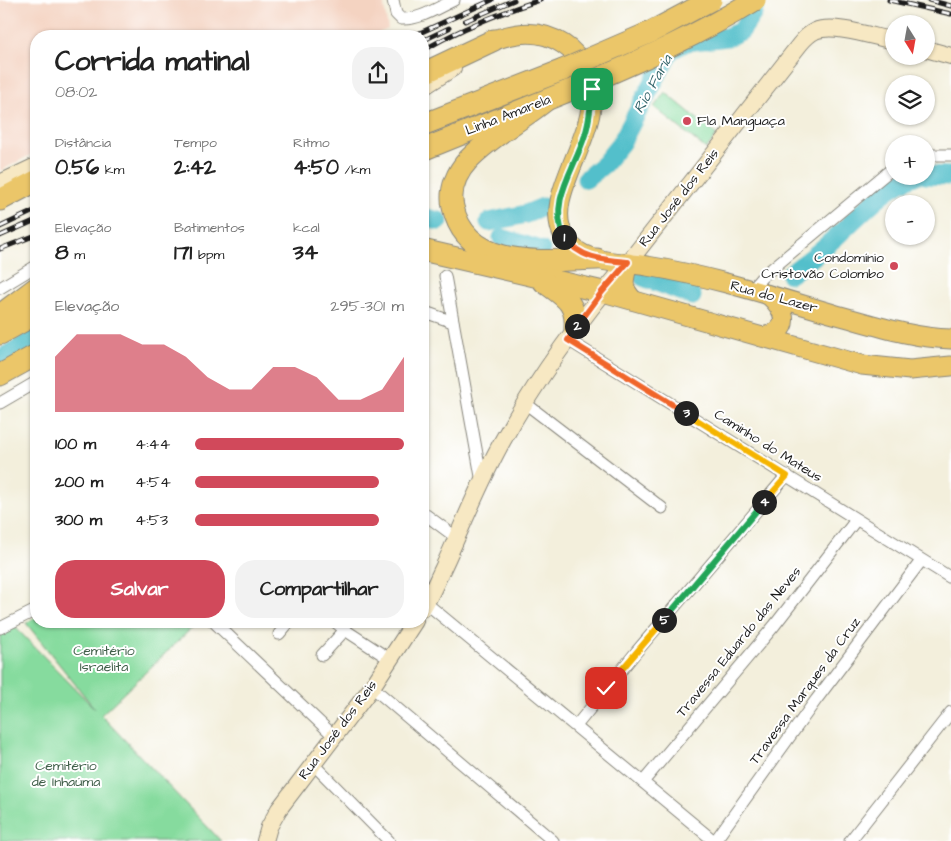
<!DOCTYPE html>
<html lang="pt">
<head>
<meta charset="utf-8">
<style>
	body { margin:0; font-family:"Architects Daughter",sans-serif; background:#f2f2f2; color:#222; height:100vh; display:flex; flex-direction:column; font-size:19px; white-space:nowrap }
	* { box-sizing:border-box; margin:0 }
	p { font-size:16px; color:#767676 }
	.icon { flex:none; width:28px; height:28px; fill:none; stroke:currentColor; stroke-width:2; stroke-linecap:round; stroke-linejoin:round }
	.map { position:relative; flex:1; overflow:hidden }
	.details { position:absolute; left:30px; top:30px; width:399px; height:598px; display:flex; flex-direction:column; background:#fff; border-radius:20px; box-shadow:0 1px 4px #0004 }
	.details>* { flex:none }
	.needle { width:32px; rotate:169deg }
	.fabs { position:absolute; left:885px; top:15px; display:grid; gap:10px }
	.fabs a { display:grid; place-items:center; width:50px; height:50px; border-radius:50%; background:#fff; box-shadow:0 1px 4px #0004; font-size:25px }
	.pin { position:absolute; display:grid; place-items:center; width:42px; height:42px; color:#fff; margin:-21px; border-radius:10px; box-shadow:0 2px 8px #0006 }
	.km { position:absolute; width:25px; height:25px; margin:-12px; border-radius:50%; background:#222; color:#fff; font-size:14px; line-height:25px; text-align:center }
	.round { display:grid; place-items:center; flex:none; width:52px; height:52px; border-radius:20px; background:#f2f2f2 }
	.head { display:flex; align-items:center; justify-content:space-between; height:85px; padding:0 25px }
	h1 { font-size:28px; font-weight:800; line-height:38px }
	.stats { display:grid; grid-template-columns:repeat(3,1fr); gap:8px; height:85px; padding:5px 25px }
	.stats div { display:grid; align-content:center }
	.stats b { font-size:21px; font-weight:800 }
	.stats small { font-size:14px; font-weight:400 }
	.stats p { font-size:14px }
	.chart { height:140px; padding:10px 25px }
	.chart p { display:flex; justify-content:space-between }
	.chart svg { width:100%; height:90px; margin-top:5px; fill:#d1495b; opacity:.7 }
	.primary-button { display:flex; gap:10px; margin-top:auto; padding:10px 25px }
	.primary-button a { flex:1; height:58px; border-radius:20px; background:#d1495b; color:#fff; font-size:20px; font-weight:800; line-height:58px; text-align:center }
	.primary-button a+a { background:#f2f2f2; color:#222 }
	ul { padding:0 25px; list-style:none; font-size:16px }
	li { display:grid; grid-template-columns:80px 60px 1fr; align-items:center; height:38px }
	li i { height:12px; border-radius:6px; background:#d1495b }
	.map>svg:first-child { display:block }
	.built { fill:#f4d3c1 }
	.green { fill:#86db9e; stroke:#517c5d }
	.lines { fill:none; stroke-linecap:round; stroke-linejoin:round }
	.river { stroke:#52bfcb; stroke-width:19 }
	.street-casing { stroke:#88867c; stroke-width:13 }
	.secondary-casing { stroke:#88867c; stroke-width:18 }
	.primary-casing { stroke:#88867c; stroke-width:21 }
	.highway-casing { stroke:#88867c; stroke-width:23 }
	.street { stroke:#fff; stroke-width:11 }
	.secondary { stroke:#f7e8c3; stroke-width:16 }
	.primary { stroke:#ebc669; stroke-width:19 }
	.highway { stroke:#ebc669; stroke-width:21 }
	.rail-casing { stroke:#1c1c1c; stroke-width:5 }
	.rail { stroke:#fff; stroke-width:3; stroke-dasharray:9; stroke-linecap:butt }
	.highway-bridge-casing { stroke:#88867c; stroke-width:23; stroke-linecap:butt }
	.highway-bridge { stroke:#ebc669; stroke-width:21 }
	.split-1-casing { stroke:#fff; stroke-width:10 }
	.split-2-casing { stroke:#fff; stroke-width:10 }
	.split-3-casing { stroke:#fff; stroke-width:10 }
	.split-4-casing { stroke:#fff; stroke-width:10 }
	.split-5-casing { stroke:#fff; stroke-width:10 }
	.split-6-casing { stroke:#fff; stroke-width:10 }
	.split-1 { stroke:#22a559; stroke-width:6 }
	.split-2 { stroke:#f0652b; stroke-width:6 }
	.split-3 { stroke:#f0652b; stroke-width:6 }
	.split-4 { stroke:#f5b400; stroke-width:6 }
	.split-5 { stroke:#22a559; stroke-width:6 }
	.split-6 { stroke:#f5b400; stroke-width:6 }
	.poi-dot { fill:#d1495b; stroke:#fff; stroke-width:2 }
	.labels { text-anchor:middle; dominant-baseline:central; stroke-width:4; stroke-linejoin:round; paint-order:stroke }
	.street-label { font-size:14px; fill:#1c1c1c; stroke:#fff }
	.poi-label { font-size:14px; fill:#1c1c1c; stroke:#fff; text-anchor:start }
	.park-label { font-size:14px; fill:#415f4a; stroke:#fff }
	.water-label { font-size:15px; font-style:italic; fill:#34656b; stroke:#fff }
</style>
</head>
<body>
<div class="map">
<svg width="951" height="841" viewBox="0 0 951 841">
	<rect width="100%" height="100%" fill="#fff"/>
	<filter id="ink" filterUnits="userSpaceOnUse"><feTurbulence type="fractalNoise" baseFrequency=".02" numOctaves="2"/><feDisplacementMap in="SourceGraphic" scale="10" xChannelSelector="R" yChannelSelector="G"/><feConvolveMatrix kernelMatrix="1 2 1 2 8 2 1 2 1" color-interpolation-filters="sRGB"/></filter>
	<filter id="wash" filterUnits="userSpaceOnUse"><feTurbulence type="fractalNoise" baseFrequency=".0096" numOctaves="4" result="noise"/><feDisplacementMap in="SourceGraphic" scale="20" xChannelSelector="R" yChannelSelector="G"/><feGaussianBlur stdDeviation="1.12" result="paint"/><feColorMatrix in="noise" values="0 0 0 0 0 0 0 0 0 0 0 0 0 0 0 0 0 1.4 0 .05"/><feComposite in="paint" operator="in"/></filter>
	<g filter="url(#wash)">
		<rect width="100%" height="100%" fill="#f3efdc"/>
		<path class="built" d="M0,0H383L388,29L371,36H36V152L0,171Z"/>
		<g class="green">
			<path d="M665,92L717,135L706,149L654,107Z"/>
			<path d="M36,617V621L198,622L101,715L221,841H0V635L15,627L95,709L26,623Z"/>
		</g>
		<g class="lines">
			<g class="river">
				<path d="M926,175L951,176"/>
				<path d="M586,179L604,164L621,143L670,51L686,42L727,37L741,31L753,13L756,0"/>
				<path d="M422,217L439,221"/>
				<path d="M489,222L526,214L543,207"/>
				<path d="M502,238L541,250"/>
				<path d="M790,274C807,262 823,249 838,235C862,213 884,187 914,176"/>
				<path d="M643,277L692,296"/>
				<path d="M0,359L36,338"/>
			</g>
		</g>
	</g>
	<g filter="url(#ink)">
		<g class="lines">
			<g class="street-casing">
				<g id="street">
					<path d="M393,0L396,14L401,19C420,20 437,8 454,0"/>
					<path d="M926,155H951"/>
					<path d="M445,276L482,482"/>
					<path d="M0,288L36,266"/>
					<path d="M751,290L762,277L894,167"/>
					<path d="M422,311L453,322"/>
					<path d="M568,340L951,578"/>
					<path d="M0,403L36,382"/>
					<path d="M525,403L662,508"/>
					<path d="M422,512L457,538"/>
					<path d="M426,603L714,841"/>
					<path d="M213,621L334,736"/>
					<path d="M334,621L345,630L391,660"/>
					<path d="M0,628L36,610"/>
					<path d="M279,634L290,621"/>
					<path d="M322,655L345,630"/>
					<path d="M372,687L553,841"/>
					<path d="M576,726L637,651L787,475"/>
					<path d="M313,764L389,841"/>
					<path d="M643,782L774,626L856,520"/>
					<path d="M715,841L816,700L921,561"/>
					<path d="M850,841L951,712"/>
				</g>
			</g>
			<g class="secondary-casing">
				<g id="secondary">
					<path d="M926,49L951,56"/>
					<path d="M422,88L453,68"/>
					<path d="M0,183L36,166"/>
					<path d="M422,609C431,596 436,582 443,568C463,525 480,481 503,440C538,377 582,317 628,263L800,44C804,39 809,34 815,31C834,23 874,37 894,41"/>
					<path d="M265,841L269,827L279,809L372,687L415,621"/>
				</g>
			</g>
			<g class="primary-casing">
				<g id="primary">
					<path d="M494,40C518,32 540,29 563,44C574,51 581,60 587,72C611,127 537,194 565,238C581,265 620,261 647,266C711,276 775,297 837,315C874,325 912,338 951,339"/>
					<path d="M628,263C624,280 620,286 633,300"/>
					<path d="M603,292L862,365L910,370L951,366"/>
					<path d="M762,337C792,331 787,312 769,295"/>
				</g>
			</g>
			<g class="highway-casing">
				<g id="highway">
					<path d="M422,74L494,40"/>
					<path d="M545,101C521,120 490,137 469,159C457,172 449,189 453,207C467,272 548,260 597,259"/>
					<path d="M422,125L563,70"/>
					<path d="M422,150L583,85"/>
					<path d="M0,200L36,181"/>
					<path d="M422,250L603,292"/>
					<path d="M544,282C564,297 577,302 575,329"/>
					<path d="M0,315L36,288"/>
					<path d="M0,334L36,314"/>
					<path d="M0,375L36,355"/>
				</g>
			</g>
			<use href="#street" class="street"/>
			<use href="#secondary" class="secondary"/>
			<use href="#primary" class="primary"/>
			<use href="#highway" class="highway"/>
			<g class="rail-casing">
				<g id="rail">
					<path d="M889,0L951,14"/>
					<path d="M929,0L951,6"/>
					<path d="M465,21L514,0"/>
					<path d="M413,36L492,0"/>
					<path d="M422,41L449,28"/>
					<path d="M422,51C459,29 499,13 540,0"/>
					<path d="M0,227L36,210"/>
					<path d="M0,236L36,220"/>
					<path d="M0,249L36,235"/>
				</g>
			</g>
			<use href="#rail" class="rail"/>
			<g class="highway-bridge-casing">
				<g id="highway-bridge">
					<path d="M563,70L651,32L711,0"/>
					<path d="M583,85C642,60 700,34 755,0"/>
				</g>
			</g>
			<use href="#highway-bridge" class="highway-bridge"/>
		</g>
	</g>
	<g class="lines" filter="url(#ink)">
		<g class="split-1-casing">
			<path id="split-1" d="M564,237C548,201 575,169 585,135C590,120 591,105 592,89"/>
		</g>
		<g class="split-2-casing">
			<path id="split-2" d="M564,237C580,259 603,260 628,262L602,292L577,326"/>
		</g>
		<g class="split-3-casing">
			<path id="split-3" d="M577,326L568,340L686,413"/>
		</g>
		<g class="split-4-casing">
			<path id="split-4" d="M686,413L787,476L764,502"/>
		</g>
		<g class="split-5-casing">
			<path id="split-5" d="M664,620L764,502"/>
		</g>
		<g class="split-6-casing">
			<path id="split-6" d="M606,688L664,620"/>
		</g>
		<use href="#split-1" class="split-1"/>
		<use href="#split-2" class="split-2"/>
		<use href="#split-3" class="split-3"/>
		<use href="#split-4" class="split-4"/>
		<use href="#split-5" class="split-5"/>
		<use href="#split-6" class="split-6"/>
	</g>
	<g class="poi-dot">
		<circle cx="687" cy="121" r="5"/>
		<circle cx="894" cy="266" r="5"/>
	</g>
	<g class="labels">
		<g class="street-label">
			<text transform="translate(508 115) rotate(-21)">Linha Amarela</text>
			<text transform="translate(679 198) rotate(-52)">Rua José dos Reis</text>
			<text transform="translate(774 297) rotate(15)">Rua do Lazer</text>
			<text transform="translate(768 446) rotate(32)">Caminho do Mateus</text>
			<text transform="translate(739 642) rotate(-51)">Travessa Eduardo das Neves</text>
			<text transform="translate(805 691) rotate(-54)">Travessa Marques da Cruz</text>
			<text transform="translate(338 730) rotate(-53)">Rua José dos Reis</text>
		</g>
		<g class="poi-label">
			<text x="697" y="121">Fla Manguaça</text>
			<text x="884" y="258" text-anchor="end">Condomínio<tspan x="884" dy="16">Cristovão Colombo</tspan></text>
		</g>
		<g class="park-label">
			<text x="104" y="651">Cemitério<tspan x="104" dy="16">Israelita</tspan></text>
			<text x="66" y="766">Cemitério<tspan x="66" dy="16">de Inhaúma</tspan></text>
		</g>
		<g class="water-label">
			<text transform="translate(653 84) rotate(-61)">Rio Faria</text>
		</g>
	</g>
</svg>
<div class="fabs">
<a><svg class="needle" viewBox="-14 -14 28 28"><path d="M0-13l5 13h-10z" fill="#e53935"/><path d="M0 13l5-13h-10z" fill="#767676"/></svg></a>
<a><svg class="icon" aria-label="layers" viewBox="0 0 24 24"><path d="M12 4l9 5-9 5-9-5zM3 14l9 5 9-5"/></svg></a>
<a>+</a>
<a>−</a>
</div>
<div class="pin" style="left:592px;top:89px;background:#1e9e55"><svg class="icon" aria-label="arrive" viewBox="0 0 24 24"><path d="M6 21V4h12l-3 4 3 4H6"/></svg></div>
<div class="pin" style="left:606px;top:688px;background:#d93025"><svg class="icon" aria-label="check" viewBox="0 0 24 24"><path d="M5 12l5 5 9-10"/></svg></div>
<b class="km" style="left:564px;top:237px">1</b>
<b class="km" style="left:577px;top:326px">2</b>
<b class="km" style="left:686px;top:413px">3</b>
<b class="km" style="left:764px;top:502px">4</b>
<b class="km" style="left:664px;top:620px">5</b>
<section class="details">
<div class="head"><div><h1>Corrida matinal</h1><p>08:02</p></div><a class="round"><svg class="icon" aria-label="share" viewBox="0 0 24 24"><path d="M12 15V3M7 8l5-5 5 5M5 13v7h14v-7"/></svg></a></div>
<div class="stats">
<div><p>Distância</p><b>0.56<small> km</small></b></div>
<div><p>Tempo</p><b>2:42</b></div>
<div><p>Ritmo</p><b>4:50<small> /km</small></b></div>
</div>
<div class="stats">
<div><p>Elevação</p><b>8<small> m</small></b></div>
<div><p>Batimentos</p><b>171<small> bpm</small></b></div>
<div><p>kcal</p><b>34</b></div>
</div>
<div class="chart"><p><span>Elevação</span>295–301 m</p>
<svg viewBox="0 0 160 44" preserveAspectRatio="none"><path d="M0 44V17L10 6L20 6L30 6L40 11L50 11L60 17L70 27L80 33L90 33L100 22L110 22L120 27L130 38L140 38L150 33L160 17V44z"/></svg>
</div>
<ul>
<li><b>100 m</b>4:44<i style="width:100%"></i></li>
<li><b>200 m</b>4:54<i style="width:88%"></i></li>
<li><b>300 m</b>4:53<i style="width:88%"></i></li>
</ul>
<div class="primary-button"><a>Salvar</a><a>Compartilhar</a></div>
</section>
</div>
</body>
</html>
